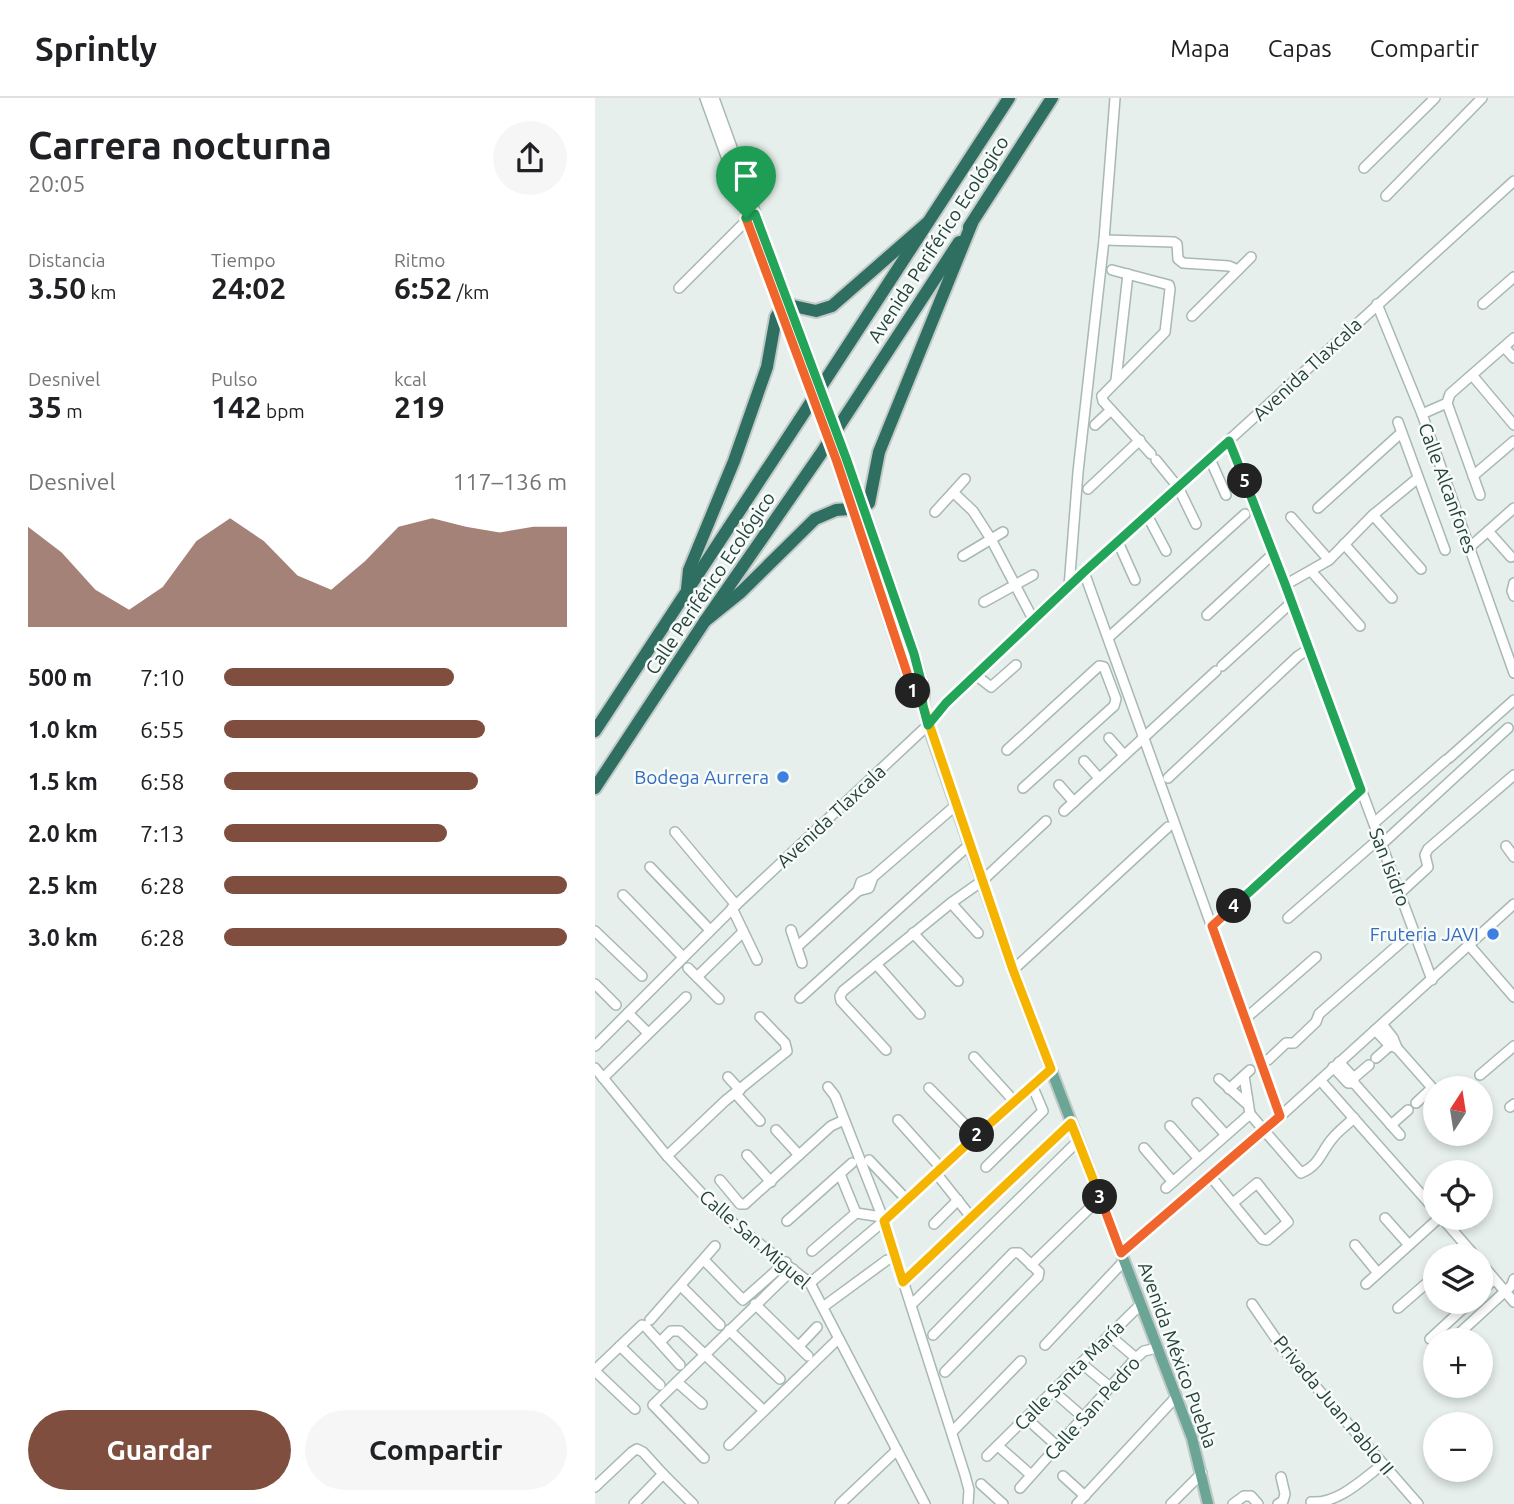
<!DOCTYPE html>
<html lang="es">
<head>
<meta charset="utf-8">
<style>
	body { margin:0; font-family:Ubuntu,sans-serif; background:#f6f6f6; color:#202124; height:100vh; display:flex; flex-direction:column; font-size:26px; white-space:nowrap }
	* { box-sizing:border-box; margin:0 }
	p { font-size:23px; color:#757577 }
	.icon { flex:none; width:38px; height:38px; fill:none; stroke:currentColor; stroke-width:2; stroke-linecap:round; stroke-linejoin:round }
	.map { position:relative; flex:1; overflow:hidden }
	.details { display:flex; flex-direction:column; background:#fff; width:595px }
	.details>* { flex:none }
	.needle { width:46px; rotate:12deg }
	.tools { position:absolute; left:828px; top:978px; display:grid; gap:14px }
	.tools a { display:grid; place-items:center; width:70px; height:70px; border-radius:50%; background:#fff; box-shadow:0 4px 10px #0003; font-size:35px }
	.pin { position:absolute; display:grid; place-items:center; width:60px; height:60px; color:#fff; margin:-72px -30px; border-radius:50% 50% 50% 0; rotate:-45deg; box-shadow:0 0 7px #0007 }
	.pin .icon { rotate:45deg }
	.km { position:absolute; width:35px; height:35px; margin:-18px; border-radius:50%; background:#222; color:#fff; font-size:19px; line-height:35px; text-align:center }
	.round { display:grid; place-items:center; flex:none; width:74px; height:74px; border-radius:37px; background:#f6f6f6 }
	.head { display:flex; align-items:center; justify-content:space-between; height:119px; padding:0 28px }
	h1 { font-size:38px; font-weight:700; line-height:52px }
	.figures { display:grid; grid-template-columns:repeat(3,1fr); gap:10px; height:119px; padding:7px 28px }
	.figures div { display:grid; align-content:center }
	.figures b { font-size:30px; font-weight:700 }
	.figures small { font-size:19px; font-weight:400 }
	.figures p { font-size:19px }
	.chart { height:196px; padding:14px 28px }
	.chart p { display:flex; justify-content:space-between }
	.chart svg { width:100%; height:126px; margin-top:7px; fill:#7f4e3f; opacity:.7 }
	.cta { display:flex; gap:14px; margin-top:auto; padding:14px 28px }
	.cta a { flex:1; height:80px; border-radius:42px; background:#7f4e3f; color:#fff; font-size:28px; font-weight:700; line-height:80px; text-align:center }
	.cta a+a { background:#f6f6f6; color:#202124 }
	ul { padding:0 28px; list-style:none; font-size:23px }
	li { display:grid; grid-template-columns:112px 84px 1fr; align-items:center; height:52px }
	li i { height:18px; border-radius:9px; background:#7f4e3f }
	header { display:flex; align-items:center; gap:42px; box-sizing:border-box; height:98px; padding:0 35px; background:#fff; border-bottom:2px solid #e0e0e0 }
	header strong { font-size:33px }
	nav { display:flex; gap:38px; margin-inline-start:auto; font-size:24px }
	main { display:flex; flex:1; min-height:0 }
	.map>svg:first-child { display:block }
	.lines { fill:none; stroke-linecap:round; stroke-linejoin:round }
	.minor-casing { stroke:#a8b8b2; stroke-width:12 }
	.major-casing { stroke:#c2cac8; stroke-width:14 }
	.highway-casing { stroke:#c2cac8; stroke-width:16 }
	.minor { stroke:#fff; stroke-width:9 }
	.major { stroke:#6aa596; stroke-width:10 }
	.highway { stroke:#2f6f62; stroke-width:12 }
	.highway-bridge-casing { stroke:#c2cac8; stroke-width:16; stroke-linecap:butt }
	.highway-bridge { stroke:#2f6f62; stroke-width:12 }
	.split-1-casing { stroke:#fff; stroke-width:14 }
	.split-2-casing { stroke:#fff; stroke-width:14 }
	.split-3-casing { stroke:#fff; stroke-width:14 }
	.split-4-casing { stroke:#fff; stroke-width:14 }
	.split-5-casing { stroke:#fff; stroke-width:14 }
	.split-6-casing { stroke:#fff; stroke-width:14 }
	.split-7-casing { stroke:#fff; stroke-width:14 }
	.split-1 { stroke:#f0652b; stroke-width:9 }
	.split-2 { stroke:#f5b400; stroke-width:9 }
	.split-3 { stroke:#f5b400; stroke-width:9 }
	.split-4 { stroke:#f0652b; stroke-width:9 }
	.split-5 { stroke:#22a559; stroke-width:9 }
	.split-6 { stroke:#22a559; stroke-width:9 }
	.split-7 { stroke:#22a559; stroke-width:9 }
	.shop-dot { fill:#3f7fe0; stroke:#f7fbf9; stroke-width:2.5 }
	.labels { text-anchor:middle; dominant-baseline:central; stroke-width:5; stroke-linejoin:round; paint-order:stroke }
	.street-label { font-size:19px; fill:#24423a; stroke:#f7fbf9 }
	.shop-label { font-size:19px; fill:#366cbe; stroke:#f7fbf9; text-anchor:end }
</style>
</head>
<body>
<header>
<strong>Sprintly</strong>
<nav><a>Mapa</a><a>Capas</a><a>Compartir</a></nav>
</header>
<main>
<section class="details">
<div class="head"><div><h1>Carrera nocturna</h1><p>20:05</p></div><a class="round"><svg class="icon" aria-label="share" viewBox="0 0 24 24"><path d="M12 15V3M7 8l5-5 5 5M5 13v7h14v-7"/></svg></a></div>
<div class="figures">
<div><p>Distancia</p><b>3.50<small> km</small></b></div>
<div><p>Tiempo</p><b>24:02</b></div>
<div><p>Ritmo</p><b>6:52<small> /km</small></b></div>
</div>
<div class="figures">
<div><p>Desnivel</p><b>35<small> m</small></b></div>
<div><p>Pulso</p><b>142<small> bpm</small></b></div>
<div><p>kcal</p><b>219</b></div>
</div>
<div class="chart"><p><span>Desnivel</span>117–136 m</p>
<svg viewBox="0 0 160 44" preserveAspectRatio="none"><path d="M0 44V9L10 18L20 31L30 38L40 30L50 14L60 6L70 14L80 26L90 31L100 21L110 9L120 6L130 9L140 11L150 9L160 9V44z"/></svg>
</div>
<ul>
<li><b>500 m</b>7:10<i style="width:67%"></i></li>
<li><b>1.0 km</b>6:55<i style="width:76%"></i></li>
<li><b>1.5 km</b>6:58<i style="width:74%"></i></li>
<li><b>2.0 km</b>7:13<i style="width:65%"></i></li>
<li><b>2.5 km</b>6:28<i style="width:100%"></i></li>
<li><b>3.0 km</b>6:28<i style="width:100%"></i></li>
</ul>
<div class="cta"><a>Guardar</a><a>Compartir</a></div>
</section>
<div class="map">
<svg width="919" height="1406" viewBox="0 0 919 1406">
	<rect width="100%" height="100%" fill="#e6efeb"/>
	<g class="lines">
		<g class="minor-casing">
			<g id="minor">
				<path d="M110,0L186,211"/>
				<path d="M119,0L194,207"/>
				<path d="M769,70L840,0"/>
				<path d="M791,98L887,0"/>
				<path d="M509,142L579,144L582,146L583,161L588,165L634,168L643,172"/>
				<path d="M84,190L156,118"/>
				<path d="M782,206L827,316L919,575"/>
				<path d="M888,206L919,179"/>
				<path d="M597,218L656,159"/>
				<path d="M909,249L919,260"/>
				<path d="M877,277L919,327"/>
				<path d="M521,282L533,176"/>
				<path d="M507,298L570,234L575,191L574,187L570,186L517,172"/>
				<path d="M507,298L508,303L556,356"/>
				<path d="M852,305L885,397"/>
				<path d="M827,316L852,305L855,296L919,240"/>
				<path d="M803,324L850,452"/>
				<path d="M500,327L516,312"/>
				<path d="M634,343L690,487L837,882"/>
				<path d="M615,361L631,397"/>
				<path d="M561,362L583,389L601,426"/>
				<path d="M878,378L919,343"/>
				<path d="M493,391L545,342"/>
				<path d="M359,395L378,413L396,441L439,523"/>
				<path d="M723,410L806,335"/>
				<path d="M340,414L370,381"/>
				<path d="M552,417L571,453"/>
				<path d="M778,417L826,471"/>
				<path d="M696,419L734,462"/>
				<path d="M893,433L916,459"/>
				<path d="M523,444L540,482"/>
				<path d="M749,446L797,500"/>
				<path d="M875,449L919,410"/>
				<path d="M368,458L408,434"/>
				<path d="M716,473L765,528"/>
				<path d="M489,474L685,1018"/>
				<path d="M919,485L917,493L919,498"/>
				<path d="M690,487L734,462L778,417L823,380"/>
				<path d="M474,489L483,374L509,142L520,0"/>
				<path d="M389,504L438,477"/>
				<path d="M612,517L678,456"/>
				<path d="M514,539L650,416"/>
				<path d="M627,568L697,504"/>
				<path d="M382,578L396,589L421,567"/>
				<path d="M514,640L529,657"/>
				<path d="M412,652L504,568L509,569L521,601L519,608L428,690"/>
				<path d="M854,660L919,602"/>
				<path d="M489,663L504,680"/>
				<path d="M573,680L703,558L714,551"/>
				<path d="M464,687L479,704"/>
				<path d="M469,713L621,573"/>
				<path d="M779,725L851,662"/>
				<path d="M80,734L141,807"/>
				<path d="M787,746L913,630"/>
				<path d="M911,748L919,759"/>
				<path d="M55,769L115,832"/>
				<path d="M263,793L266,784L278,779L360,708"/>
				<path d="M805,795L830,772L833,769L830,757L833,751L919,677"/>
				<path d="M28,797L88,859"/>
				<path d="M356,805L383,835"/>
				<path d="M137,810L162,862"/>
				<path d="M693,820L785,740"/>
				<path d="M617,828L766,692"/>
				<path d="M196,832L207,865"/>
				<path d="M0,833L47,878"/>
				<path d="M318,835L363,883"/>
				<path d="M874,847L919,899"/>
				<path d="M202,849L263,793L274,790L278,779"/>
				<path d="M281,866L325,916"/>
				<path d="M93,870L124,901"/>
				<path d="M418,872L573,729"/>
				<path d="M102,879L148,834"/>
				<path d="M0,886L21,907"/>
				<path d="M205,900L374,747"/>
				<path d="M33,915L53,935"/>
				<path d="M650,921L721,859"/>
				<path d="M787,926L798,940L802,950"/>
				<path d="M780,932L795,948L802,950L840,993"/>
				<path d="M0,948L141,807L333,627L351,605L489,474L919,83"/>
				<path d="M291,952L246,903L245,898L248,893L356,805L387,783L451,723"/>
				<path d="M379,959L419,1003"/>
				<path d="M781,960L798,945"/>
				<path d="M665,963L673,962L691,945H699L721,924L724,916L811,840"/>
				<path d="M744,964L759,980V985L805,1037"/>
				<path d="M738,969L753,985H757"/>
				<path d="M0,970L72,1058L124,1114L215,1185L330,1406"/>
				<path d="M885,977L919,948"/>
				<path d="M649,978L655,1016L706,1075C724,1068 726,1054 737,1041C743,1033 752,1027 759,1020"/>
				<path d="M133,979L145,992"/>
				<path d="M8,980L91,899"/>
				<path d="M624,981L653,1007"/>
				<path d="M725,982L840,1112"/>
				<path d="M754,984L774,967"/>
				<path d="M233,989L240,998L289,1123L370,1377L374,1392L373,1406"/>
				<path d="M334,990L381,1038"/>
				<path d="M634,991L655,972"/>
				<path d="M140,995L165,1023"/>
				<path d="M602,1005L631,1037"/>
				<path d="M821,1005L837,990"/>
				<path d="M915,1009L919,1006"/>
				<path d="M303,1022L346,1070"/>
				<path d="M796,1027L813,1012"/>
				<path d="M575,1028L604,1061"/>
				<path d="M181,1032L204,1057"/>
				<path d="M549,1050L578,1084"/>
				<path d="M152,1057L176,1084"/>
				<path d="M72,1058L130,1003L192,953L190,945L165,919"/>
				<path d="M274,1062L312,1102"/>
				<path d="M391,1069L448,1013L437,987"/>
				<path d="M341,1075L376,1119"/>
				<path d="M245,1076L261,1115"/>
				<path d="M616,1079L667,1141L672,1142L693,1124L662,1085L638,1105"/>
				<path d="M125,1082L145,1106H150L236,1028L249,1022"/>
				<path d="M571,1090L655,1016"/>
				<path d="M790,1120L814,1147"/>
				<path d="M847,1120L880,1158"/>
				<path d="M192,1123L257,1065"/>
				<path d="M339,1126L363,1102"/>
				<path d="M760,1147L783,1175"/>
				<path d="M217,1153L261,1115L287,1119"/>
				<path d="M526,1155L669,1033L919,806"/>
				<path d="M861,1158L872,1149"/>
				<path d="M109,1162L148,1202L191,1164"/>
				<path d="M886,1165L919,1204"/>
				<path d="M436,1167L505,1100"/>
				<path d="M308,1184L476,1025"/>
				<path d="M215,1185L289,1123L456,971"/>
				<path d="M771,1186L844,1120"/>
				<path d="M86,1188L125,1227"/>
				<path d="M886,1194L899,1181"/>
				<path d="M160,1206L213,1258"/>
				<path d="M657,1206L688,1251L823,1406"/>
				<path d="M316,1207L483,1043"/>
				<path d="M228,1209L292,1162"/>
				<path d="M803,1210L840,1178"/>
				<path d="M55,1222L120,1148"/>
				<path d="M134,1232L185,1281"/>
				<path d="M338,1237L418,1155H424L444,1174L443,1179L350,1274"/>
				<path d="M514,1237L541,1260"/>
				<path d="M835,1241L875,1204"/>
				<path d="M857,1242L917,1187L919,1181"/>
				<path d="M65,1244L76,1233H85L165,1309"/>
				<path d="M450,1247L529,1163"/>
				<path d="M25,1248L65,1287"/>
				<path d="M204,1248L222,1229"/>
				<path d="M836,1263L840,1259"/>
				<path d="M486,1265L515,1289"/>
				<path d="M0,1272L47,1227L50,1228L85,1267"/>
				<path d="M0,1273L40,1311"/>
				<path d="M82,1284L107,1306"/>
				<path d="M458,1293L488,1319"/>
				<path d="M431,1320L462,1348"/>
				<path d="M357,1334L426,1263"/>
				<path d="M134,1347L243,1241"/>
				<path d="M403,1348L436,1377"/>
				<path d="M392,1358L546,1206"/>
				<path d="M109,1360L58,1307L198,1171"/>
				<path d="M68,1376L98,1406"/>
				<path d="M468,1378L490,1398"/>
				<path d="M386,1386L408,1406"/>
				<path d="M0,1389L37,1354L42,1351L48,1354L68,1376L39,1406"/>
				<path d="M425,1390L541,1260L549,1253L562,1250"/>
				<path d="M716,1404C743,1406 767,1382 788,1366"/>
				<path d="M245,1406L302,1352"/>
				<path d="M482,1406L581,1299"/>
				<path d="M576,1406L607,1375"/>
				<path d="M638,1406L649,1398H656L663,1406"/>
				<path d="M683,1406L688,1403L690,1396L686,1379"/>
			</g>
		</g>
		<g class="major-casing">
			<g id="major">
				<path d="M194,207L251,360L319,556L329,593L328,608L333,627L418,872L597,1340L613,1406"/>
				<path d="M186,211L242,364L318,594L328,608"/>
			</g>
		</g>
		<g class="highway-casing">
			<g id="highway">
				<path d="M374,129L457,0"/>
				<path d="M231,281L414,0"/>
				<path d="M261,302L364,144"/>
				<path d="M92,491L94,472L139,363L172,269L181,219L186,211L194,207L221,213L237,208L332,125"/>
				<path d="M110,523L146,494L220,421L241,412L267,410L274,405L284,354L377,125"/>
				<path d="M0,633L205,321"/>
				<path d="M0,690L110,523L225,357"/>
			</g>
		</g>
		<use href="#minor" class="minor"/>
		<use href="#major" class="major"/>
		<use href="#highway" class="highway"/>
		<g class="highway-bridge-casing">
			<g id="highway-bridge">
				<path d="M205,321L231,281"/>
				<path d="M225,357L261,302"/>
			</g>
		</g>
		<use href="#highway-bridge" class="highway-bridge"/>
	</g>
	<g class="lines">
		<g class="split-1-casing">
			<path id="split-1" d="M151,120L242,364L318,593"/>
		</g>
		<g class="split-2-casing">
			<path id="split-2" d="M318,593L328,608L418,872L456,971L382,1037"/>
		</g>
		<g class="split-3-casing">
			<path id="split-3" d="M382,1037L289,1123L308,1184L476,1025L505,1099"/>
		</g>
		<g class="split-4-casing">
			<path id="split-4" d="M505,1099L526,1155L685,1018L617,828L639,808"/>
		</g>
		<g class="split-5-casing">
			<path id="split-5" d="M639,808L766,692L690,486L650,383"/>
		</g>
		<g class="split-6-casing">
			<path id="split-6" d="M326,583L328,608L333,627L351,605L489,474L634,343L650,383"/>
		</g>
		<g class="split-7-casing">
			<path id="split-7" d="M151,120L160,116L251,360L319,556L326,583"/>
		</g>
		<use href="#split-1" class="split-1"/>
		<use href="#split-2" class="split-2"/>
		<use href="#split-3" class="split-3"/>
		<use href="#split-4" class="split-4"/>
		<use href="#split-5" class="split-5"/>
		<use href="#split-6" class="split-6"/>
		<use href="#split-7" class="split-7"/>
	</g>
	<g class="shop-dot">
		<circle cx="188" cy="679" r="7"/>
		<circle cx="898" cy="836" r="7"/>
	</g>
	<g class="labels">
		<g class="street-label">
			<text transform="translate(343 141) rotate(-57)">Avenida Periférico Ecológico</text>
			<text transform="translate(712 271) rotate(-43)">Avenida Tlaxcala</text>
			<text transform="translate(853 390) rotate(70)">Calle Alcanfores</text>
			<text transform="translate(115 485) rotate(-56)">Calle Periférico Ecológico</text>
			<text transform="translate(236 718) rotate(-43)">Avenida Tlaxcala</text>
			<text transform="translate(795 769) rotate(69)">San Isidro</text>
			<text transform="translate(160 1141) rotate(41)">Calle San Miguel</text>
			<text transform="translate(583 1257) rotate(70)">Avenida México Puebla</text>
			<text transform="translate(474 1277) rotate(-45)">Calle Santa María</text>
			<text transform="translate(739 1307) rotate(50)">Privada Juan Pablo II</text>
			<text transform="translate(497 1310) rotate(-48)">Calle San Pedro</text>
		</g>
		<g class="shop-label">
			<text x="174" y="679">Bodega Aurrera</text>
			<text x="884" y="836">Fruteria JAVI</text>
		</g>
	</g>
</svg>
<div class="tools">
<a><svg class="needle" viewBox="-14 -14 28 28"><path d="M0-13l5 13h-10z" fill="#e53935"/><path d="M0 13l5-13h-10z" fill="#757577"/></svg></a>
<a><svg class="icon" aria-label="locate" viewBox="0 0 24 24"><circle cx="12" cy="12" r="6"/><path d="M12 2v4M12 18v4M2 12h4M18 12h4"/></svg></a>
<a><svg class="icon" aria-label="layers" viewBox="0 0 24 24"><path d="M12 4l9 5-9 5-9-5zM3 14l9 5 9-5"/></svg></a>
<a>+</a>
<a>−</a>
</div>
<div class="pin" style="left:151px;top:120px;background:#1e9e55"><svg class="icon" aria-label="arrive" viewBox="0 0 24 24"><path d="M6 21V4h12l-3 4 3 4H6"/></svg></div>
<b class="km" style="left:318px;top:593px">1</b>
<b class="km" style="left:382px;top:1037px">2</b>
<b class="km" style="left:505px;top:1099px">3</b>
<b class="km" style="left:639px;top:808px">4</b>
<b class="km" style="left:650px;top:383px">5</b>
</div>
</main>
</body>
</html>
